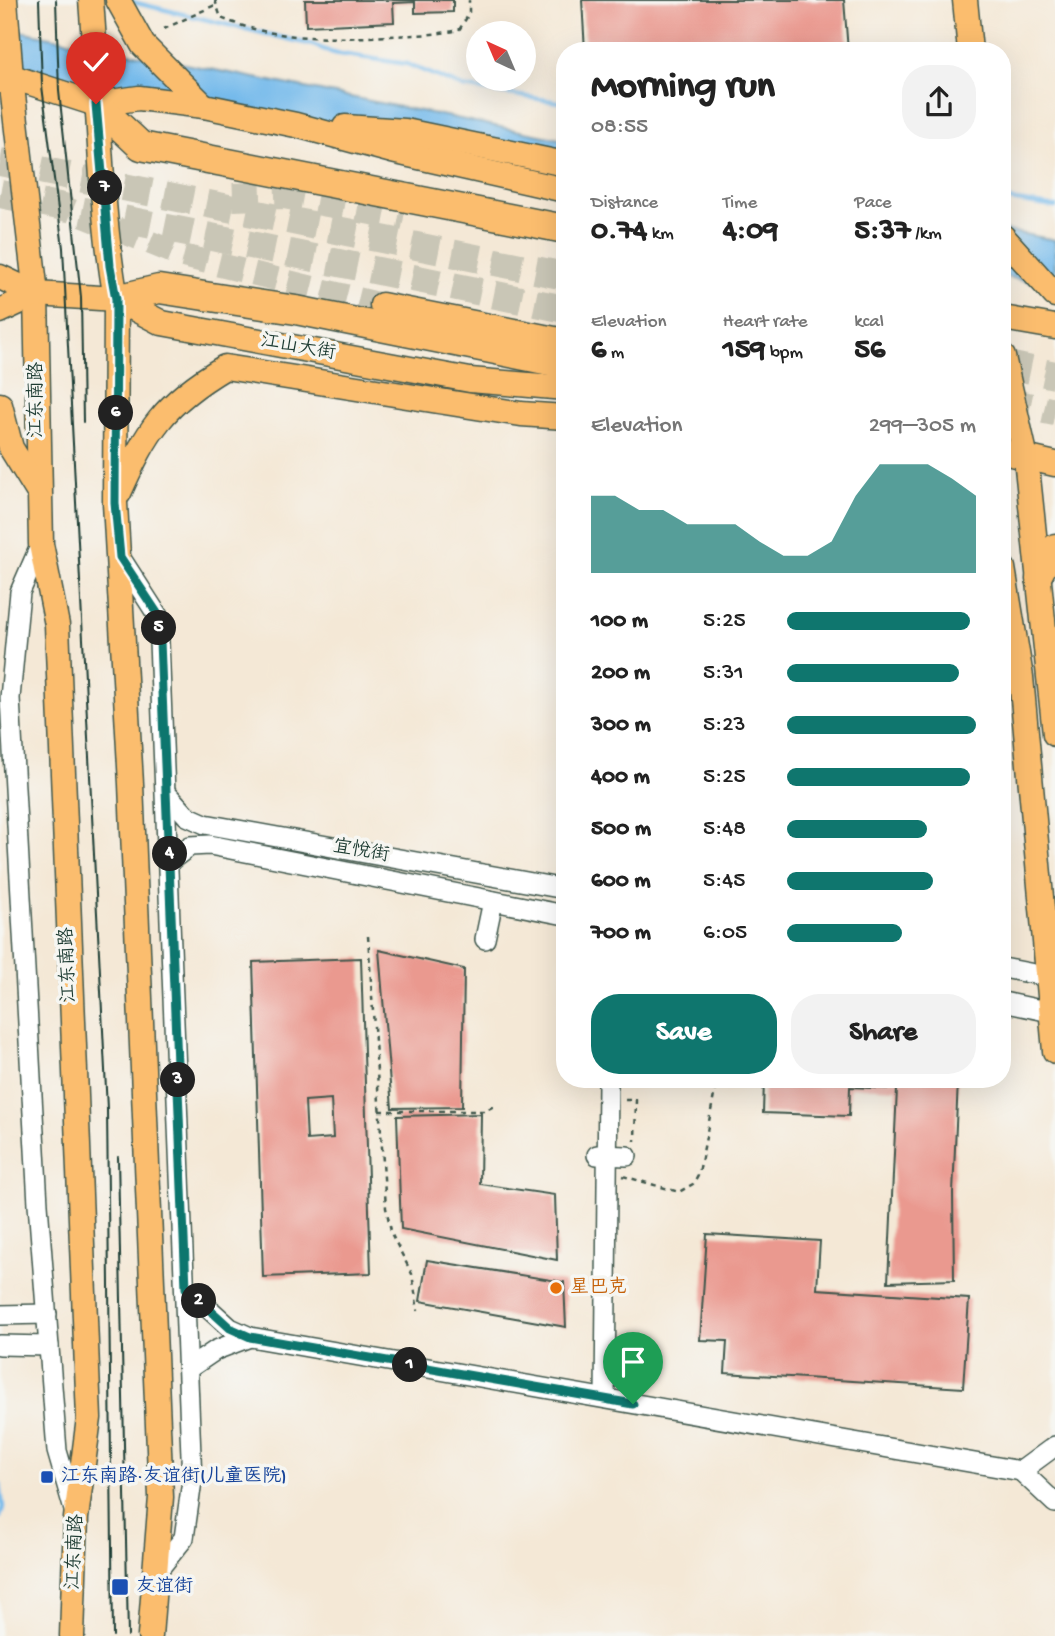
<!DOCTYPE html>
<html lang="en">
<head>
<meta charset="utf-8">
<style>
	body { margin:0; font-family:"Gochi Hand","LXGW WenKai TC",sans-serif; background:#f2f2f2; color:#222; height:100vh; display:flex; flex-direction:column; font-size:26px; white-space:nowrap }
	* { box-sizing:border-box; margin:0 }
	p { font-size:23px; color:#767676 }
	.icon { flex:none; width:38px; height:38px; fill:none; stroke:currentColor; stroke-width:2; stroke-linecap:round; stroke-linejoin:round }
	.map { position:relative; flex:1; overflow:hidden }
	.panel { position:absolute; left:556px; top:42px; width:455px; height:1046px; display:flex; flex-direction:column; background:#fff; border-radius:28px; box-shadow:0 7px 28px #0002 }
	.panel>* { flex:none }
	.needle { width:46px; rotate:316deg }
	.tools { position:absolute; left:466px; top:21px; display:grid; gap:14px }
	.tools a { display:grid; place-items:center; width:70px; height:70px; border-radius:50%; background:#fff; box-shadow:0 7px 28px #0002; font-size:35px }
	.pin { position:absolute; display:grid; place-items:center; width:60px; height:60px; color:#fff; margin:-72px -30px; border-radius:50% 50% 50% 0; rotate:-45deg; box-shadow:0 0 7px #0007 }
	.pin .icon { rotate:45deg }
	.km { position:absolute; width:35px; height:35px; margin:-18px; border-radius:50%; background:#222; color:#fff; font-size:19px; line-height:35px; text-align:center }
	.round { display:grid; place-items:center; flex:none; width:74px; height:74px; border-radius:28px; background:#f2f2f2 }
	.headline { display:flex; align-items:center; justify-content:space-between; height:119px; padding:0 35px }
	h1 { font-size:38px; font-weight:800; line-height:52px }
	.figures { display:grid; grid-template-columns:repeat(3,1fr); gap:10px; height:119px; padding:7px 35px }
	.figures div { display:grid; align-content:center }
	.figures b { font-size:30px; font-weight:800 }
	.figures small { font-size:19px; font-weight:400 }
	.figures p { font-size:19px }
	.chart { height:196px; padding:14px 35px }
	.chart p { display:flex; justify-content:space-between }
	.chart svg { width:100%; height:126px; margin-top:7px; fill:#0f766e; opacity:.7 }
	.cta { display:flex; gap:14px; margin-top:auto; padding:14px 35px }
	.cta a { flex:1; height:80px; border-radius:28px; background:#0f766e; color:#fff; font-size:28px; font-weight:800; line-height:80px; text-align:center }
	.cta a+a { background:#f2f2f2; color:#222 }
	ul { padding:0 35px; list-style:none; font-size:23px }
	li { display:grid; grid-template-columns:112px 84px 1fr; align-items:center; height:52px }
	li i { height:18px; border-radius:9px; background:#0f766e }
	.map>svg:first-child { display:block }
	.water { fill:#75baeb; stroke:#4a7c90; stroke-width:2 }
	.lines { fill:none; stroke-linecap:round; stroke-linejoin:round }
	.stream { stroke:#75baeb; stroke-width:4.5 }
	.building { fill:#ea998f; fill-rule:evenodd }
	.major-tunnel { stroke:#c9c6b6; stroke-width:24; stroke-dasharray:24 12; stroke-linecap:butt }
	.highway-tunnel { stroke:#c9c6b6; stroke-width:28; stroke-dasharray:28 14; stroke-linecap:butt }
	.minor-casing { stroke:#3f574c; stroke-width:22 }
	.major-casing { stroke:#3f574c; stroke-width:27 }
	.highway-casing { stroke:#3f574c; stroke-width:31 }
	.path { stroke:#3f574c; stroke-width:2.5; stroke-dasharray:5 5; stroke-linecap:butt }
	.minor { stroke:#fff; stroke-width:19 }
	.major { stroke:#fbbd6e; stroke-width:24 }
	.highway { stroke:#fbbd6e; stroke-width:28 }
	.tram { stroke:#1f3d34; stroke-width:2 }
	.route-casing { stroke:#fff; stroke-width:14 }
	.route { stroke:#0f766e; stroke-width:9 }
	.food-dot { fill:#e8710a; stroke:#f6f6f2; stroke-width:2.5 }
	.transit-dot { fill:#1a4fb4; stroke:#f6f6f2; stroke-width:2.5 }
	.labels { text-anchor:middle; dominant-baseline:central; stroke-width:7; stroke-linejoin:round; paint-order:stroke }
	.street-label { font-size:19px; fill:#1f3d34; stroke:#f6f6f2 }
	.food-label { font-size:19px; fill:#c56008; stroke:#f6f6f2; text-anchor:start }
	.transit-label { font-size:19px; fill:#164399; stroke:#f6f6f2; text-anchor:start }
</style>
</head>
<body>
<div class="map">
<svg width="1055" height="1636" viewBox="0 0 1055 1636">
	<rect width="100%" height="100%" fill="#f6f6f2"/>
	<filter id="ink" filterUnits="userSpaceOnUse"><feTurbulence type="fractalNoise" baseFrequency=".0143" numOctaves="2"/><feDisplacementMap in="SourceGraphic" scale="14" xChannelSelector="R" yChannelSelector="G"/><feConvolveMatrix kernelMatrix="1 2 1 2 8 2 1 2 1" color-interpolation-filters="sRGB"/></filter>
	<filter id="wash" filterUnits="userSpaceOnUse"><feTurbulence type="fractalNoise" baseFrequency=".00686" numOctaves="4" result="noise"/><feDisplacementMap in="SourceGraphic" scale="28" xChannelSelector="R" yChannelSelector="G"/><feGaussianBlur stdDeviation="1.57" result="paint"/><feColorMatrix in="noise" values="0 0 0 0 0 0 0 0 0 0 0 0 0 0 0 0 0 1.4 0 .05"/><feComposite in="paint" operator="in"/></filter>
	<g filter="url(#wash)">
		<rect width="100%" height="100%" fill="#f4e8d6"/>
		<g class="water">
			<path d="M0,27L565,140V186L160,95L0,68Z"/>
			<path d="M1003,230L1055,240V287L1003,276Z"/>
		</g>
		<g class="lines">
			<g class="stream">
				<path d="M128,1L313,45L333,53L407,64L463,87L565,103"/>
				<path d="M1003,199L1055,207"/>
				<path d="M0,1484L3,1507L0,1517"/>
			</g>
		</g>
		<g id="blocks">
			<g class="building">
				<path d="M305,0H453V12L415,13V2L393,3L394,22L306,26Z"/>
				<path d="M582,0H844L848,51H585Z"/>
				<path d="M379,950L464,969L462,1107L392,1108Z"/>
				<path d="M361,958L371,1273L263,1277L253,962ZM331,1099L333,1138L307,1140L305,1101Z"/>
				<path d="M764,1080H958L953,1193L954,1280L888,1282L897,1089L850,1087L849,1116L763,1113Z"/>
				<path d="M481,1114L480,1184L555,1195L557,1260L401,1229L397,1116Z"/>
				<path d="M707,1234L820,1241L817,1289L969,1299L963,1388L725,1373L727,1341L700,1340Z"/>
				<path d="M427,1260L564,1282L566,1327L420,1301Z"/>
			</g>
		</g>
	</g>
	<g filter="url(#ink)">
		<use href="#blocks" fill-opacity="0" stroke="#3f574c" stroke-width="2"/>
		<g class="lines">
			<path class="major-tunnel" d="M50,202L183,256L382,305"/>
			<g class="highway-tunnel">
				<path d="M0,162L565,276"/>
				<path d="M0,194L565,309"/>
				<path d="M233,197L284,195L404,217"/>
				<path d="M1003,364L1055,375"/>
				<path d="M1003,401L1055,412"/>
			</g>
			<g class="minor-casing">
				<g id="minor">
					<path d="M41,544L20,592L10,698L38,1204L57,1451L74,1510"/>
					<path d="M120,557L158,616L192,1481L184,1538L154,1575"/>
					<path d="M168,795L187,816L205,824L565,889"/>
					<path d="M170,861L190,846L210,845L565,915"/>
					<path d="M485,939L493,901"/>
					<path d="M1003,968L1055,978"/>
					<path d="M1003,1002L1055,1013"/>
					<path d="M597,1155L627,1156"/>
					<path d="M186,1288L230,1328L250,1337L216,1350L188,1369"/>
					<path d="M0,1315L47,1314"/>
					<path d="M250,1337L1021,1471"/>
					<path d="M0,1345L49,1346"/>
					<path d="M605,1398L608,1080"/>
					<path d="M1055,1446L1021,1471L1055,1503"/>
				</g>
			</g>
			<g class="major-casing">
				<g id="major">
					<path d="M5,0L11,78L36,294L41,544L57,625L89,1418L76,1518L72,1636"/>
					<path d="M91,0C99,99 99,201 116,299L115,503L131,784L161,1497L150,1636"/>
					<path d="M118,0L143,45L204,106"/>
					<path d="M965,0L970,51"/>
					<path d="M0,73L96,104L139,98L204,106L296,125L392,151L565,190"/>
					<path d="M345,127L405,131L565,164"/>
					<path d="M1003,237L1055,295"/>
					<path d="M0,277L36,294L116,299L162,323L470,380L565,388"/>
					<path d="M382,305L565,341"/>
					<path d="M0,311L36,294"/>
					<path d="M1003,318L1055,327"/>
					<path d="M1003,357L1026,458L1055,734"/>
					<path d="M0,405L11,448L37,490"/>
					<path d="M1003,452L1055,464"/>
					<path d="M119,493C147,430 164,403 225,367L521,414L565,417"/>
					<path d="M1003,568L1021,677L1055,1051"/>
					<path d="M1038,579L1055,546"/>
				</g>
			</g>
			<g class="highway-casing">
				<g id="highway">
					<path d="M0,79L11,78"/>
					<path d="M96,104L141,146L565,229"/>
					<path d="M116,299L159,289L296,310L565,364"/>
				</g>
			</g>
			<g class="path">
				<path d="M215,0L221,18C276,41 331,39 390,36C413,35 436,35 459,30L469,14V0"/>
				<path d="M164,29L215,5"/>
				<path d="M368,936L386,1208L392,1235L412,1274L418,1311"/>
				<path d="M625,1100H636L635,1141"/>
				<path d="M379,1111H484L494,1106"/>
				<path d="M623,1176L679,1192L693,1184L699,1173L717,1080"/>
			</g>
			<use href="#minor" class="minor"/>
			<use href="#major" class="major"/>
			<use href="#highway" class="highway"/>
			<g class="tram">
				<path d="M39,0L42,86L63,248L107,1109L113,1636"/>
				<path d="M56,0L59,91L81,297L83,422"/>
				<path d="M118,1157L128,1636"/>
			</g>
		</g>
	</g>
	<g class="lines" filter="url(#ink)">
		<g class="route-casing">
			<path id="route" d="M96,104L110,266L116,299L115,503L120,557L159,616L186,1288L230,1328L250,1337L633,1404"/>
		</g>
		<use href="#route" class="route"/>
	</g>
	<circle class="food-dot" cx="556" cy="1288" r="7"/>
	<g class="transit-dot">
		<rect x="40" y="1470" width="14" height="14" rx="3.5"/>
		<rect x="111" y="1578" width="18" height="18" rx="3.5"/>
	</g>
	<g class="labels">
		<g class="street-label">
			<text transform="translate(298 348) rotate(10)">江山大街</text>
			<text transform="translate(37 400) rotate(-90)">江东南路</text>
			<text transform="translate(361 852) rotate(10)">宜悦街</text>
			<text transform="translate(69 965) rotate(-92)">江东南路</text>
			<text transform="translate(76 1552) rotate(-87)">江东南路</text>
		</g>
		<g class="food-label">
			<text x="570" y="1288">星巴克</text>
		</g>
		<g class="transit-label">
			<text x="61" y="1477">江东南路·友谊街(儿童医院)</text>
			<text x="136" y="1587">友谊街</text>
		</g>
	</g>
</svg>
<div class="tools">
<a><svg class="needle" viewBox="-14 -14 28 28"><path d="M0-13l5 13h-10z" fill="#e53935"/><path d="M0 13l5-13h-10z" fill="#767676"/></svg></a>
</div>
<div class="pin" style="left:633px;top:1404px;background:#1e9e55"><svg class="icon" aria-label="arrive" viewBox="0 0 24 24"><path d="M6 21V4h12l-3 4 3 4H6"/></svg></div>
<div class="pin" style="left:96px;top:104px;background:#d93025"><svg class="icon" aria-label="check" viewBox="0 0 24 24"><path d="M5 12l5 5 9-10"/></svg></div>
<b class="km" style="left:410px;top:1365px">1</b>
<b class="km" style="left:199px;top:1301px">2</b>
<b class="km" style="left:178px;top:1080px">3</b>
<b class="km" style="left:170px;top:854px">4</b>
<b class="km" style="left:159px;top:628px">5</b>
<b class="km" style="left:116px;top:413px">6</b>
<b class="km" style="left:105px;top:188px">7</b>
<section class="panel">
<div class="headline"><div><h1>Morning run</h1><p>08:55</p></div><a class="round"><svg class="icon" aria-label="share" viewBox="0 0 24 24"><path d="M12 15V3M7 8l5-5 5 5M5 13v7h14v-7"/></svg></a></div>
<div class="figures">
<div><p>Distance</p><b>0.74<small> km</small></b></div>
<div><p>Time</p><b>4:09</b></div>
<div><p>Pace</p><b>5:37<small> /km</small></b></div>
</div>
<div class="figures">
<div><p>Elevation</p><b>6<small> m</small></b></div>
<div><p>Heart rate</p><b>159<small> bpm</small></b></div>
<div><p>kcal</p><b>56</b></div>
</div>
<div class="chart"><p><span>Elevation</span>299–305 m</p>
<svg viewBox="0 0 160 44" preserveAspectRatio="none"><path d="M0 44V17L10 17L20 22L30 22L40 27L50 27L60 27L70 33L80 38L90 38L100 33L110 17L120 6L130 6L140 6L150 11L160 17V44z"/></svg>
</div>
<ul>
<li><b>100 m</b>5:25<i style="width:97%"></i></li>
<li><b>200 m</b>5:31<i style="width:91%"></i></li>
<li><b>300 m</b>5:23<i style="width:100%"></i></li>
<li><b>400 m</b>5:25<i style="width:97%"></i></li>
<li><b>500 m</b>5:48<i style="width:74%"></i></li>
<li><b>600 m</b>5:45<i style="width:77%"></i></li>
<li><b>700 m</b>6:05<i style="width:61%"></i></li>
</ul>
<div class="cta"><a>Save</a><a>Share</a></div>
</section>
</div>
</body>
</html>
